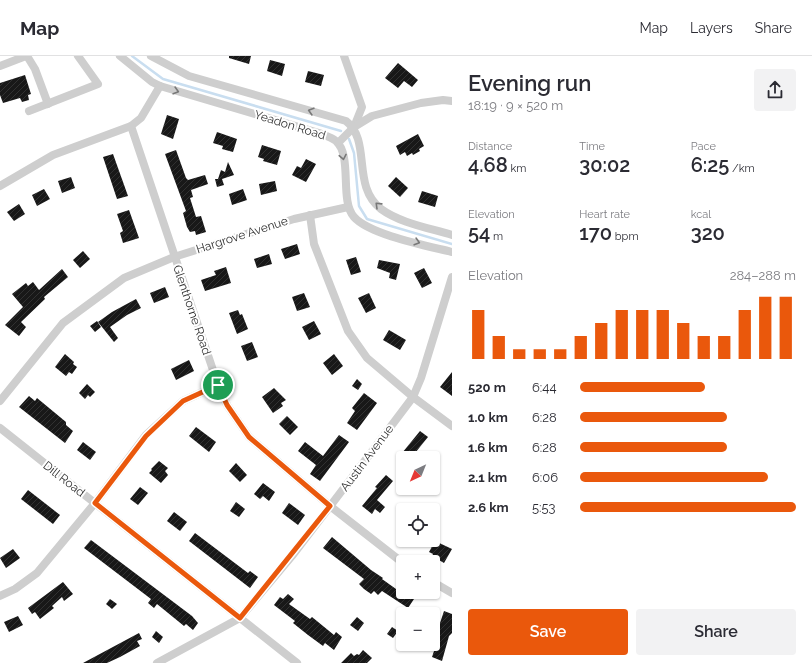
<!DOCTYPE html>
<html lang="en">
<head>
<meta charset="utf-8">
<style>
	body { margin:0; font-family:Raleway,sans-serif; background:#f2f2f3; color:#2b2b33; height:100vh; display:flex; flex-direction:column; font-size:15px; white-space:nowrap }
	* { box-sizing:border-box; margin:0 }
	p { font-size:13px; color:#7c7c81 }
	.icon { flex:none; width:22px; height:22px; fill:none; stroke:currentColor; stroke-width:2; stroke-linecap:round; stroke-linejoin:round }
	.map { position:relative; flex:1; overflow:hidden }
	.sheet { display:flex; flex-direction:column; background:#fff; width:360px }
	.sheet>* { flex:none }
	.needle { width:26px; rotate:223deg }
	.buttons { position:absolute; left:396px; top:395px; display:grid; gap:8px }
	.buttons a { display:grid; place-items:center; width:44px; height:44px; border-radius:4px; background:#fff; box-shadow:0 1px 3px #0004; font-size:20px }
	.pin { position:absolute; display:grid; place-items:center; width:34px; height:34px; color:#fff; margin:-17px; border:2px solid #fff; border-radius:50%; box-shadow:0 1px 4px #0007 }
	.round { display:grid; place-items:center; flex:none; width:42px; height:42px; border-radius:4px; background:#f2f2f3 }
	.head { display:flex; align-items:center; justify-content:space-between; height:68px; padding:0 16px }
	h1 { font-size:22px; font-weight:600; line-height:30px }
	.metrics { display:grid; grid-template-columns:repeat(3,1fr); gap:6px; height:68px; padding:4px 16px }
	.metrics div { display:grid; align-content:center }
	.metrics b { font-size:20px; font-weight:600 }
	.metrics small { font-size:11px; font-weight:400 }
	.metrics p { font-size:11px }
	.chart { height:112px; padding:8px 16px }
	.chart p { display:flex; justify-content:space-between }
	.chart svg { width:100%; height:72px; margin-top:4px; stroke:#ea580c; stroke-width:6 }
	.button { display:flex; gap:8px; margin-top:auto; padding:8px 16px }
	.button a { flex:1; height:46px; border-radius:4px; background:#ea580c; color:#fff; font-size:16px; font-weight:600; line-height:46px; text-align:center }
	.button a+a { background:#f2f2f3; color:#2b2b33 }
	ul { padding:0 16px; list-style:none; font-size:13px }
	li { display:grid; grid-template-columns:64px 48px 1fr; align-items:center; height:30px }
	li i { height:10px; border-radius:5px; background:#ea580c }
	header { display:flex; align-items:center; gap:24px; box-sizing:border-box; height:56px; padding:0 20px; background:#fff; border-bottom:1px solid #e1e1e2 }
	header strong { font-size:19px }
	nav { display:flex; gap:22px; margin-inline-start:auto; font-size:14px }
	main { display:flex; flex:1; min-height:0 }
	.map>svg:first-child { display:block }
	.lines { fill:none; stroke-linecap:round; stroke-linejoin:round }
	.stream { stroke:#c9def0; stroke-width:2.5 }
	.building { fill:url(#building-hatch) }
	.minor { stroke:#cecece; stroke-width:8 }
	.oneway { stroke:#787878 }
	.route-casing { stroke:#fff; stroke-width:8 }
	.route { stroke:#ea580c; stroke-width:5 }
	.labels { text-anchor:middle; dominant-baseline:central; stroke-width:4; stroke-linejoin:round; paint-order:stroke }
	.street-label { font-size:12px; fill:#313131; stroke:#fff }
</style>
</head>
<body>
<header>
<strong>Map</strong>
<nav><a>Map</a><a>Layers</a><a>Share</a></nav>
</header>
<main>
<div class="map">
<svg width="452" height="607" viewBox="0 0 452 607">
	<defs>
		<pattern id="building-hatch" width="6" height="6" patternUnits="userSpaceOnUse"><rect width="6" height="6" fill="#181818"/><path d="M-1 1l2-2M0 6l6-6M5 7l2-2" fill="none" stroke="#313131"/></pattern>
	</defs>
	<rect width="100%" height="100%" fill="#fff"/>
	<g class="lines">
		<g class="stream">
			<path d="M132,0L163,23L341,75"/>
			<path d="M349,83L354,97L359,150L367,163L452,188"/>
		</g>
	</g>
	<g class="building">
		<path d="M229,0H251L249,8L229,2Z"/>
		<path d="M270,4L285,8L282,20L267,15Z"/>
		<path d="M398,7L418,24L412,31L404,25L398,32L385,22Z"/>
		<path d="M308,15L324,19L321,30L305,26Z"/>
		<path d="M25,19L31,38L28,39L29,44L22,46L20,42L3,47L0,39V27Z"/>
		<path d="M167,59L179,63L173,83L161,78Z"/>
		<path d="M217,76L237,83L233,96L222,93L223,90L213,87Z"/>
		<path d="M418,78L424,90L419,93L420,95L413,99L412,97L407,100L405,96L400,99L396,90Z"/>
		<path d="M262,89L281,95L277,109L263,105L264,103L258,101Z"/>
		<path d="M176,94L186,122L188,124L205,119L208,128L191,134L193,141L190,142L196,161L201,160L206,176L196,179L195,175L190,176L187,171L183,157L186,155L165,98Z"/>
		<path d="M113,98L128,140L117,143L103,101Z"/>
		<path d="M306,103L316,108L306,126L292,119L297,110L301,112Z"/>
		<path d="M228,106L234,119L222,123L224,129L217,131L215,123H218L221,114L225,116Z"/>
		<path d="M71,121L75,132L62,137L58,125Z"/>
		<path d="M396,121L408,132L400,141L388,130Z"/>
		<path d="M275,125L277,135L261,139L259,128Z"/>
		<path d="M44,133L50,143L37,150L32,139Z"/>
		<path d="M243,133L247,144L232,149L229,138Z"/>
		<path d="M422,135L438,140L435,151L418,146Z"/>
		<path d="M19,148L25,158L14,165L7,156Z"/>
		<path d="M129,154L139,182L123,187L120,177L123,175L117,158Z"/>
		<path d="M297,188L300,198L285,203L281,193Z"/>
		<path d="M83,195L90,203L80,212L73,204Z"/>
		<path d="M269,198L272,208L257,212L254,203Z"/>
		<path d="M356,201L361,216L351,219L346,204Z"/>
		<path d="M379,204L400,208L396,224L389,222L390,217L377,212Z"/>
		<path d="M226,211L231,227L205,235L201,224L216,219L214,215Z"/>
		<path d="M424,212L432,227L422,232L414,217Z"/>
		<path d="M62,213L68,221L44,241L45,243L21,266L26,271L19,280L5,269L23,251L12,238L26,227L28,230L33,226L39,234Z"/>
		<path d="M165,231L169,241L154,247L150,237Z"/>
		<path d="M304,237L310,251L297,255L292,241Z"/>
		<path d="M369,237L376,252L366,257L358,242Z"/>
		<path d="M136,243L141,252L127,259L110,271L118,282L114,286L98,266L112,256Z"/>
		<path d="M238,254L240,259L242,258L248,273L237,278L229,257Z"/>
		<path d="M97,265L101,271L95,276L90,270Z"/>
		<path d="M314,265L321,278L309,284L302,271Z"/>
		<path d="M389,274L406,284L400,294L383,284Z"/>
		<path d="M252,286L258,301L247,305L241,290Z"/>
		<path d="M65,298L74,306L73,308L77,311L72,318L69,316L66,320L55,311Z"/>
		<path d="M334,298L343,310L332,319L323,307Z"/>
		<path d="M189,304L194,315L176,324L171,313Z"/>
		<path d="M452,316V340L440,331Z"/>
		<path d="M357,323L362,328L358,334L352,330Z"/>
		<path d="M87,328L95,336L90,341L88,339L85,343L79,337Z"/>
		<path d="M274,332L286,344L281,347L283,350L273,357L262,341Z"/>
		<path d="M364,337L377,347L357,374L347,367L355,355L352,352Z"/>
		<path d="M29,340L35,345L37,342L66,366V369L73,375L65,387L19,351Z"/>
		<path d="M287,360L298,371L290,379L279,368Z"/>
		<path d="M196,371L216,386L209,396L189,380Z"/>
		<path d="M420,375L428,381L411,402H398Z"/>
		<path d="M339,379L349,386L320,425L310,418L316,409L298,395L305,386L323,400Z"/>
		<path d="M83,386L96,396L90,404L77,394Z"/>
		<path d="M159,405L168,412L165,415L168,419L161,427L149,417L152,414L151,413Z"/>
		<path d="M236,407L247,419L240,426L229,415Z"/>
		<path d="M386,419L393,425L377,444L385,451L380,457L375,453L372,458L362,450L377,432L375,431Z"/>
		<path d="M263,427L275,436L269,445L263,440L260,443L254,438Z"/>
		<path d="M140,431L148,437L138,449L130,443Z"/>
		<path d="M28,434L60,459L53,468L21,443Z"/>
		<path d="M236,446L245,453L239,461L230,455Z"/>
		<path d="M289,447L305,459L298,469L282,457Z"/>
		<path d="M174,456L187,466L180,475L167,465Z"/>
		<path d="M195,477L248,517L250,515L258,521L250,532L189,485Z"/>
		<path d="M332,481L371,514L383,522L382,523L396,533L397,532L414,543L408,552L382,535L378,539L374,535L371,538L364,533L359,528L364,523L323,492Z"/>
		<path d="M91,484L192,560L198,567L193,574L186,568L184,570L157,548L154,552L148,547L151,543L84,492Z"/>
		<path d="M435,485L452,493L444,507L432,500L433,498L429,496Z"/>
		<path d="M13,493L20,502L6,512L0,502Z"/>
		<path d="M63,526L73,538L64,545L62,541L52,550L54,552L40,563L35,556L32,558L28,552Z"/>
		<path d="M288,538L294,543L289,548L310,563L312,561L334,579L336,576L342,581L334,594L325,587L323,590L308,579L293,567L295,565L274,549L280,541L283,543Z"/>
		<path d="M110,543L117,548L112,553L106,548Z"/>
		<path d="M444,555L452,558V577L449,580L442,605L432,601L435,592L432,591Z"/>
		<path d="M18,560L23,569L9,576L4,566Z"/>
		<path d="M357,561L364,567L358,575L350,569Z"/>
		<path d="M392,571L398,575L393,582L387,578Z"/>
		<path d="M156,575L163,581L159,587L152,581Z"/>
		<path d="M139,577L142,583L137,585L140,590L120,601L107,607H83Z"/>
		<path d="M363,594L372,602L367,607H341L351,597L354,600L357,598L359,599Z"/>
	</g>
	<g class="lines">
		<g class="minor">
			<path d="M27,0L35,13L48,48"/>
			<path d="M120,0L152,26L160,30L319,77C324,79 331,81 336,85C353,100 339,144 354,161C370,179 428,190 452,196"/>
			<path d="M151,0L189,20L346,65C372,85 351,130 381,153C400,167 429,172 452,179"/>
			<path d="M344,0L362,51L354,71"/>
			<path d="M0,10L26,0"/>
			<path d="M29,55L98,28L78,0"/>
			<path d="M131,70L218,329L227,349L249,381L330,450L403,507"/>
			<path d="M338,87L354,71L372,60L421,47L443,44L452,45"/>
			<path d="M0,130L53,99L131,70L141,62L160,30"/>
			<path d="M310,159L314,188L348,275L367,302L413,341L452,370"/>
			<path d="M0,345L63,267L124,222L174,201L294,163L348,151"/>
			<path d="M0,372L297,607"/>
			<path d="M433,526L452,537"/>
			<path d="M0,540L15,533L37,517L95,447L146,379L183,345L218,329"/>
			<path d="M157,607L240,562L292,500L373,394L413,341L421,322L452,221"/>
		</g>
	</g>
	<defs><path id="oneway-chevron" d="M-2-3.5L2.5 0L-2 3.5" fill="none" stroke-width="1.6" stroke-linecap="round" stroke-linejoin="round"/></defs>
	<g class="oneway">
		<use href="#oneway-chevron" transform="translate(176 35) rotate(16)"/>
		<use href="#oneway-chevron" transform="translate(311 55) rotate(-164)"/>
		<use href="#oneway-chevron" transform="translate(343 101) rotate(79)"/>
		<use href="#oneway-chevron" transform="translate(378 149) rotate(-136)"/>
		<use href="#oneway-chevron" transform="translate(417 186) rotate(16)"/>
	</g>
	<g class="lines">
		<g class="route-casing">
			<path id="route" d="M218,329L227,349L249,381L330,450L240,562L95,447L146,380L183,345Z"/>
		</g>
		<use href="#route" class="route"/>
	</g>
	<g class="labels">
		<g class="street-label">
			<text transform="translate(290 69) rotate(17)">Yeadon Road</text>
			<text transform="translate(242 179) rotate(-18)">Hargrove Avenue</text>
			<text transform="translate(192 254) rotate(71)">Glenthorne Road</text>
			<text transform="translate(367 402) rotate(-53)">Austin Avenue</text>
			<text transform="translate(64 423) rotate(38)">Dill Road</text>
		</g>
	</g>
</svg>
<div class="buttons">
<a><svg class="needle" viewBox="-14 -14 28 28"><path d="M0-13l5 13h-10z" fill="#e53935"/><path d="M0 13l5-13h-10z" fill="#7c7c81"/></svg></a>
<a><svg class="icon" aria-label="locate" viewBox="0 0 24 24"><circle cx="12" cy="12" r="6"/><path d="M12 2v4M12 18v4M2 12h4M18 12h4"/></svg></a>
<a>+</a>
<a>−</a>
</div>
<div class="pin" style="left:218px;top:329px;background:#1e9e55"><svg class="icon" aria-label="arrive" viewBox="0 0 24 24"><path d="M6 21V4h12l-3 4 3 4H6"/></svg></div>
</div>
<section class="sheet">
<div class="head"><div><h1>Evening run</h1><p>18:19 · 9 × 520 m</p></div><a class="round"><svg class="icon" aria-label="share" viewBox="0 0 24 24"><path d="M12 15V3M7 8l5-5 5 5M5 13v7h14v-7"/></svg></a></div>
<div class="metrics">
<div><p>Distance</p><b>4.68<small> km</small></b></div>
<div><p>Time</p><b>30:02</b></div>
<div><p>Pace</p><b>6:25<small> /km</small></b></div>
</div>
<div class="metrics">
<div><p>Elevation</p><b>54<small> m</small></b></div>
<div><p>Heart rate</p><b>170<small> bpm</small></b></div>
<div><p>kcal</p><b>320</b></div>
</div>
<div class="chart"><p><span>Elevation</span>284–288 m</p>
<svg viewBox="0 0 160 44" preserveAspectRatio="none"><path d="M5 44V14M15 44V30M25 44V38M35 44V38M45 44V38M55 44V30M65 44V22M75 44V14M85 44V14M95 44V14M105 44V22M115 44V30M125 44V30M135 44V14M145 44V6M155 44V6"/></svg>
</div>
<ul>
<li><b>520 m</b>6:44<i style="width:58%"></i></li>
<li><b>1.0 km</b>6:28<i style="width:68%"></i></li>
<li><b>1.6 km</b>6:28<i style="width:68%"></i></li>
<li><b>2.1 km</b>6:06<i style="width:87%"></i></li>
<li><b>2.6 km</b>5:53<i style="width:100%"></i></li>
</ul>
<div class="button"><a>Save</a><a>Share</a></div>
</section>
</main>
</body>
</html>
